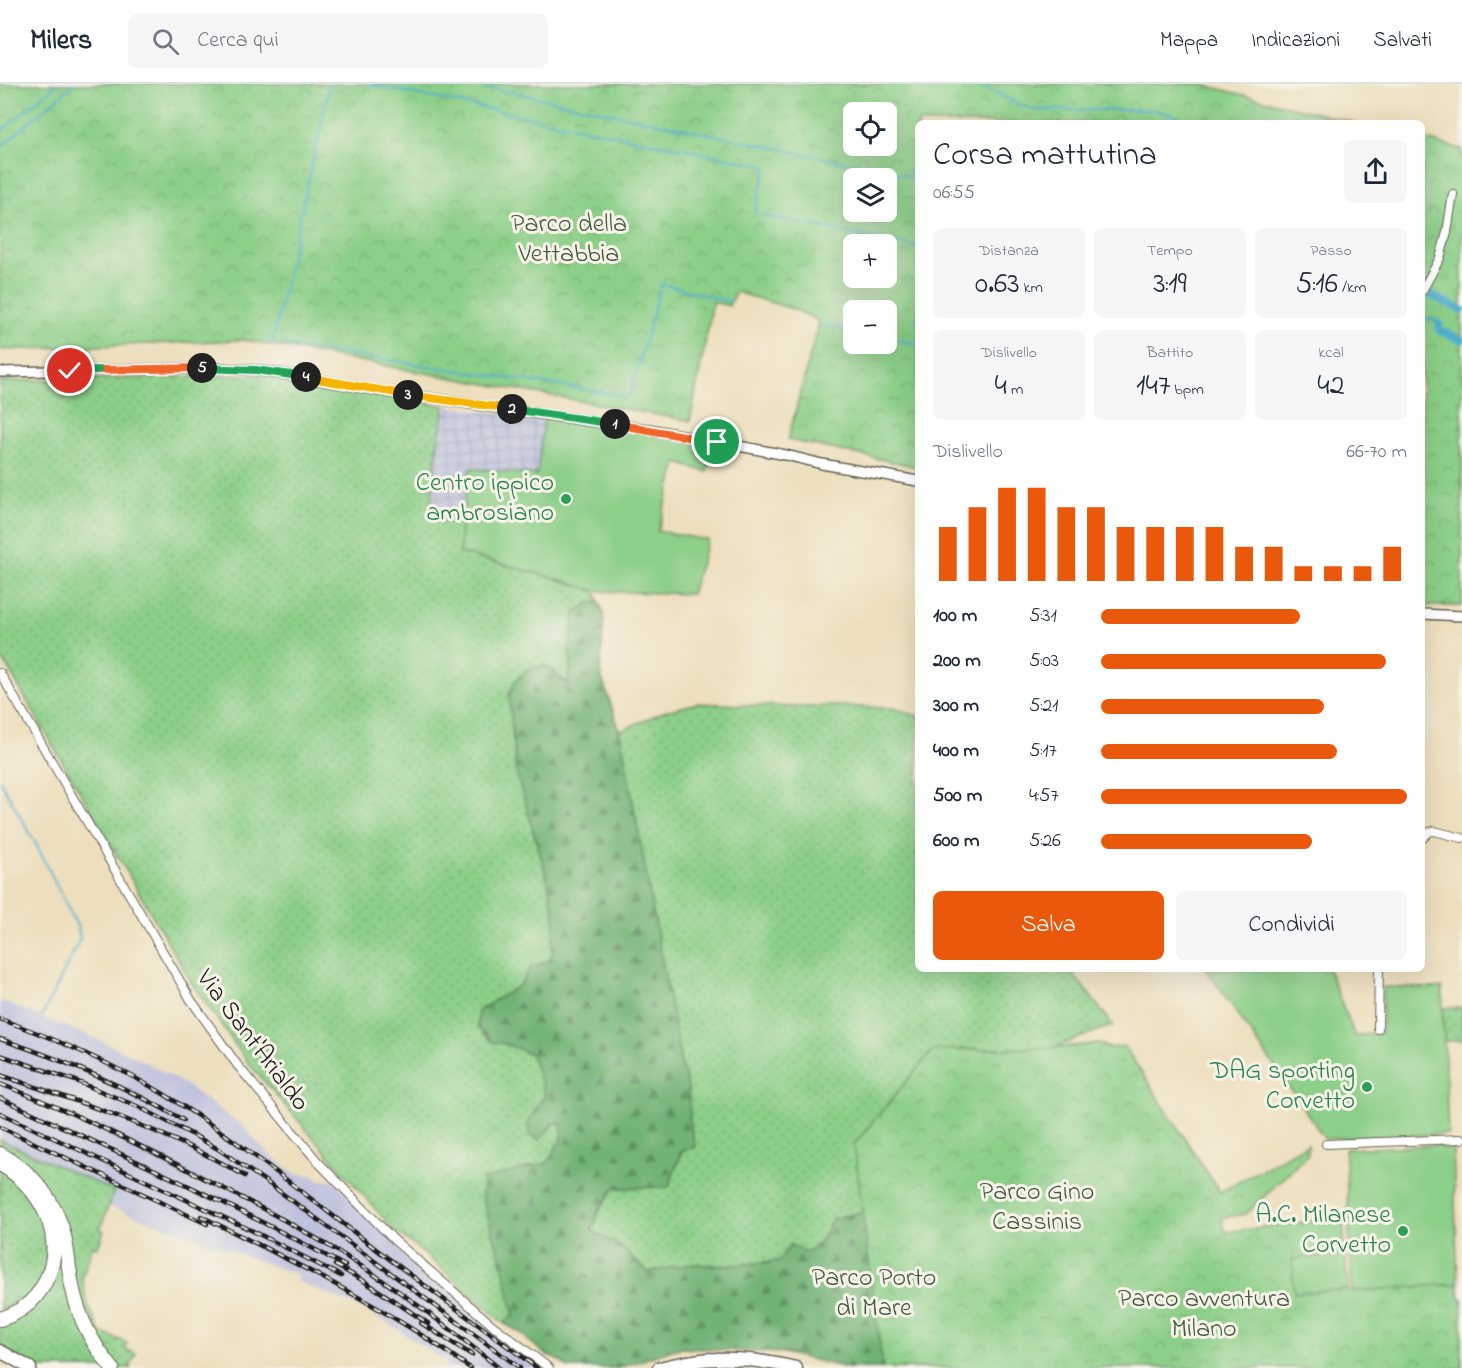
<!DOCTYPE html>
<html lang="it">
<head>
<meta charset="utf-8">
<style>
	body { margin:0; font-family:"Indie Flower",sans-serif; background:#f6f6f7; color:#1f2937; height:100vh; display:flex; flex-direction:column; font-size:22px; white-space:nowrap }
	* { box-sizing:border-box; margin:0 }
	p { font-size:20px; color:#747a83 }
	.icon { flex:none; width:33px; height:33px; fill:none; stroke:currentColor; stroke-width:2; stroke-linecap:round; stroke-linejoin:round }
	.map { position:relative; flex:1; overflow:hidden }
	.side { position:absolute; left:915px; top:36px; width:510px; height:852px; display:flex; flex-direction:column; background:#fff; border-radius:9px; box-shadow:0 6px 24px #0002 }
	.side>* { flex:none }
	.fabs { position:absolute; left:843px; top:18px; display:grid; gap:12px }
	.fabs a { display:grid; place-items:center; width:54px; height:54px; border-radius:9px; background:#fff; box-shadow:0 6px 24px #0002; font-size:30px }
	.pin { position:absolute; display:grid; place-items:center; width:51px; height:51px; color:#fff; margin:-26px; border:3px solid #fff; border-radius:50%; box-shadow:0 2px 6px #0007 }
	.km { position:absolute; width:30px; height:30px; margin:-15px; border-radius:50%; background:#222; color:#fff; font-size:16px; line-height:30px; text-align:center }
	.round { display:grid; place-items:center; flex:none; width:63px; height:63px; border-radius:9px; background:#f6f6f7 }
	.summary { display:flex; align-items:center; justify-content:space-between; height:102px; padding:0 18px }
	h1 { font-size:33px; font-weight:600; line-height:45px }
	.metrics { display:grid; grid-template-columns:repeat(3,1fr); gap:9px; height:102px; padding:6px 18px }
	.metrics div { display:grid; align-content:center; border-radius:9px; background:#f6f6f7; text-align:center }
	.metrics b { font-size:30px; font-weight:600 }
	.metrics small { font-size:16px; font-weight:400 }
	.metrics p { font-size:16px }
	.chart { height:168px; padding:12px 18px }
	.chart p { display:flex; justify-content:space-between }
	.chart svg { width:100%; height:108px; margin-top:6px; stroke:#ea580c; stroke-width:6 }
	.cta { display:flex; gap:12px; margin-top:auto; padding:12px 18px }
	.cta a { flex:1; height:69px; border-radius:9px; background:#ea580c; color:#fff; font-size:24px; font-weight:600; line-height:69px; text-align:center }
	.cta a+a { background:#f6f6f7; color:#1f2937 }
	ul { padding:0 18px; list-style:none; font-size:20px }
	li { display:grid; grid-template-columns:96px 72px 1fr; align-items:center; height:45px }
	li i { height:15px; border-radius:8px; background:#ea580c }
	header { display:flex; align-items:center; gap:36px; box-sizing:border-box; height:84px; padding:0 30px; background:#fff; border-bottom:2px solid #e0e1e3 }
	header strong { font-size:28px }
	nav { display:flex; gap:33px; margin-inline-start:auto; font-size:21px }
	.search { width:420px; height:54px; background:#f6f6f7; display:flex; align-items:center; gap:15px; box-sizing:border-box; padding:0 21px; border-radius:9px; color:#747a83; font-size:22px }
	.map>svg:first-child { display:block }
	.industrial { fill:url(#industrial-grid) }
	.railway { fill:#bfc2dd }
	.grass { fill:url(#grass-dots); stroke:#547652; stroke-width:1.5 }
	.forest { fill:url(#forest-firs); stroke:#466748; stroke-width:1.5 }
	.park { fill:url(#park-crowns); stroke:#547652; stroke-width:1.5; fill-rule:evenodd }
	.pitch { fill:#8ccf88; stroke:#547652; stroke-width:1.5 }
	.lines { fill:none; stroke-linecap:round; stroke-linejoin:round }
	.stream { stroke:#4fafcd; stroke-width:2 }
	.canal { stroke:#4fafcd; stroke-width:8 }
	.minor-casing { stroke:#656054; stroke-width:10 }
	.tertiary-casing { stroke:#656054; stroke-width:12 }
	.trunk-casing { stroke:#656054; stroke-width:15 }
	.motorway-casing { stroke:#656054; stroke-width:16 }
	.minor { stroke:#fff; stroke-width:8 }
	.tertiary { stroke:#fff; stroke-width:9 }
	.trunk { stroke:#fff; stroke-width:12 }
	.motorway { stroke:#fff; stroke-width:14 }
	.rail-casing { stroke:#1c1c1c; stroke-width:4.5 }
	.rail { stroke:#f7f3e8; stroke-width:2; stroke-dasharray:7; stroke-linecap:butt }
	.split-1-casing { stroke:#fff; stroke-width:12 }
	.split-2-casing { stroke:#fff; stroke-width:12 }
	.split-3-casing { stroke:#fff; stroke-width:12 }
	.split-4-casing { stroke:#fff; stroke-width:12 }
	.split-5-casing { stroke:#fff; stroke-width:12 }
	.split-6-casing { stroke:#fff; stroke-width:12 }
	.split-7-casing { stroke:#fff; stroke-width:12 }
	.split-1 { stroke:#f0652b; stroke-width:8 }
	.split-2 { stroke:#22a559; stroke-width:8 }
	.split-3 { stroke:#f5b400; stroke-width:8 }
	.split-4 { stroke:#f5b400; stroke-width:8 }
	.split-5 { stroke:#22a559; stroke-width:8 }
	.split-6 { stroke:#f0652b; stroke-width:8 }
	.split-7 { stroke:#22a559; stroke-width:8 }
	.leisure-dot { fill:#2e9e5b; stroke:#f7f3e8; stroke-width:2 }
	.labels { text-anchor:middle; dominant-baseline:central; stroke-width:6; stroke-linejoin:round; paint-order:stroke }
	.park-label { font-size:26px; fill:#435b42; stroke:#f7f3e8 }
	.leisure-label { font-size:26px; fill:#27864d; stroke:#f7f3e8; text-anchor:end }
	.street-label { font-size:26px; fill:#1c1c1c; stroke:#f7f3e8 }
</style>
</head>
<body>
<header>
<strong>Milers</strong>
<div class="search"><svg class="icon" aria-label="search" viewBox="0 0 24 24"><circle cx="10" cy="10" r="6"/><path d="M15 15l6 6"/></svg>Cerca qui</div>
<nav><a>Mappa</a><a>Indicazioni</a><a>Salvati</a></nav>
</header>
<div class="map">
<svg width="1462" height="1284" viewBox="0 0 1462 1284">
	<defs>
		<pattern id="industrial-grid" width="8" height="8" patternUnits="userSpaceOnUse" patternTransform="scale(1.5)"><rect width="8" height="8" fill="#bfc2dd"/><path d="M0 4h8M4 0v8" fill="none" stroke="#a4a6bd"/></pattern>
		<pattern id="grass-dots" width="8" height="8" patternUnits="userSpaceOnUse" patternTransform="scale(1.5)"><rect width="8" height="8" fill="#8ccf88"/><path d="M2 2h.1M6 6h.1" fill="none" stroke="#78b175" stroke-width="1.8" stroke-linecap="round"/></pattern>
		<pattern id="forest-firs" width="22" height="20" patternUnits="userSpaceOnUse" patternTransform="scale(1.5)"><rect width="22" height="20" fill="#71b274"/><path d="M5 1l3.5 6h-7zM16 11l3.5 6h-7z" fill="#5c905e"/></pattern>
		<pattern id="park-crowns" width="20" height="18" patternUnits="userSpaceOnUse" patternTransform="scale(1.5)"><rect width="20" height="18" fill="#8ccf88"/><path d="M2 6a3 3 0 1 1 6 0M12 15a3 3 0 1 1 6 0" fill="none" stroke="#78b175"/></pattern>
	</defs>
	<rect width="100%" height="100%" fill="#f7f3e8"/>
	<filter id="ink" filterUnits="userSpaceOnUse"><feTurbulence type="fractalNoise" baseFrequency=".0167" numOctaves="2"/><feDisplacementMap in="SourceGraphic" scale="12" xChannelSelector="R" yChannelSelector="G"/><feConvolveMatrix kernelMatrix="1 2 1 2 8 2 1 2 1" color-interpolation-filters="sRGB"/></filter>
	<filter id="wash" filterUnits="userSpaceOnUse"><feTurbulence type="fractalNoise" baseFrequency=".008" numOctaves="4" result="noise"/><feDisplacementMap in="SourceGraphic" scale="24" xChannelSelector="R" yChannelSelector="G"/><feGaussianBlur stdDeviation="1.35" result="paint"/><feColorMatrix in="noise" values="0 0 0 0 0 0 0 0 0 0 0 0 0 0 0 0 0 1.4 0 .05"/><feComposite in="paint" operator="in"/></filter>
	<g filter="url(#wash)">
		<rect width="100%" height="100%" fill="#eddfbd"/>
		<path class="industrial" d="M445,322L544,335L537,391L470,384L461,439L429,435L437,363Z"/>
		<path class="railway" d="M0,917L88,951L142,976L186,1001L244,1043L265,1067L295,1090L314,1091L319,1096L334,1097L374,1138L544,1284H446L447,1278L394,1243L364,1225L296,1197L298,1191L108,1122L113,1107L0,1056Z"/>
		<g class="grass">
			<path d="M259,291L303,301L385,312L445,322L437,363L430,435L461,439L460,469L555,494L595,507L604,530L600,589L620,647L663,628L697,619L796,623L832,622L893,624L918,632V885H1076L1074,891L1113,941L1053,964L933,966L855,1060L863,1128L832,1135L821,1158L807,1168L779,1177L724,1182L691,1180L648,1188L617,1160L592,1147L599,1126L614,1104L669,1102L691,1042L504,1186L514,1231L503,1239L433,1177L392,1144L249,980L193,901L0,571V297Z"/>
			<path d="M1443,924H1462V956L1444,957Z"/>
			<path d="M0,1056L114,1107L100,1145L104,1147L98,1163L93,1162L82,1193L86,1216L100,1248L127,1259L125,1265L136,1270L130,1282L131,1284H38L0,1263V1242L16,1236L32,1225L24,1215L17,1220L0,1226Z"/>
		</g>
		<path class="forest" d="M599,518L604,536L600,589L620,648L682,984C691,1001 688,1024 691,1043C692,1050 694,1056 695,1063L681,1067L669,1103L614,1104L599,1126L592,1147L617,1160L648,1188L691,1180L724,1182L779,1177L790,1161L807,1168L821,1158L832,1135L863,1128L887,1129L938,1284H847L784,1269L679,1264L619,1284H569L560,1277L542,1268L519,1248L503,1239L514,1231L504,1186L482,1113L483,1095L547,1079L563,1052L560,1038L553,1041L539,1056L529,1052L528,1037L545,1011L531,970L506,960L492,958L478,944V927L520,901L531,883L551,876L555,833L547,794L516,688L509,611L516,596L530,584L544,581L555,587L560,594L568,599L571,578L569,565L575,529L589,519Z"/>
		<g class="park">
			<path d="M0,0H1200L1356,39H918V383L788,356L819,237L796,226L736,208L729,222L713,218L690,337L244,256L0,266ZM854,28H886V62H854ZM854,94H886V128H854ZM886,160V194H854V160ZM854,226H886V260H854Z"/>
			<path d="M1422,55L1462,65V522H1422Z"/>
			<path d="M1099,959L1109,964L1124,962L1220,1108L1308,1060V1070L1246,1130L1221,1134L1226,1148L1343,1133L1347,1207L1458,1200L1460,1214H1462V1284H883L854,1060L933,966L1053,964Z"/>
		</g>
		<g class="pitch">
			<path d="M544,335L654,348L716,359L707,388L677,379L658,447L708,456L691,510L595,507L555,494L460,469L461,439L470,384L537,391Z"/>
			<path d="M1205,885H1328L1355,952L1382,948L1383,903L1442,904L1448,1050L1325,1055L1214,896Z"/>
			<path d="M1441,1061L1443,1065L1453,1064L1458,1200L1352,1207L1345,1065Z"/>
			<path d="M1345,1170L1348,1205L1294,1209L1292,1175Z"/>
		</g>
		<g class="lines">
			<g class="stream">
				<path d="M367,0L761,81L765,83L766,85L755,128L756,129"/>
				<path d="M473,0L918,94"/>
				<path d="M979,0L1020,21L1036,26H1153L1170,30L1189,39"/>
				<path d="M0,48L57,0"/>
				<path d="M0,63L74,0"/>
				<path d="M761,131L918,163"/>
				<path d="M1422,232L1439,239"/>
				<path d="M820,241L854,247"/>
				<path d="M886,254L918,260"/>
				<path d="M272,259L330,0"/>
				<path d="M281,261L347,270L627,312L630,311L661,201L663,200L731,218"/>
				<path d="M0,697L36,760L78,844L80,855L42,932"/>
			</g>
			<g class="canal">
				<path d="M1422,207L1462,226"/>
				<path d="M1439,239L1440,247L1462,256"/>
			</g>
		</g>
	</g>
	<g filter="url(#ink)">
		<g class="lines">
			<g class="minor-casing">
				<g id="minor">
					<path d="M1422,207L1440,174L1447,148L1453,110"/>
					<path d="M0,589L191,916L238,982L318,1078L394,1156L491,1240L549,1284"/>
					<path d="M1422,755L1429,748L1434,747L1462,754"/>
					<path d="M1378,945L1379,885"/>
					<path d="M1326,1060L1462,1055"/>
				</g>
			</g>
			<g class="tertiary-casing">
				<g id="tertiary">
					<path d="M0,288L210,284L256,286L297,292L388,308L654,346L786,371L822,380L918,397"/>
					<path d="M1422,530L1462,532"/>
				</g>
			</g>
			<g class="trunk-casing">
				<g id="trunk">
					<path d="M0,1267L30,1284"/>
					<path d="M659,1284C677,1280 697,1275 716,1275C743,1274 770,1278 796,1284"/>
				</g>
			</g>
			<g class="motorway-casing">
				<g id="motorway">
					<path d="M0,1070C33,1088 57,1118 65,1156C68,1172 69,1189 73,1206C79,1234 93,1261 112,1284"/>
					<path d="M0,1080C43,1105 69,1156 43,1202C34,1218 18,1230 0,1235"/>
				</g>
			</g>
			<use href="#minor" class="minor"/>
			<use href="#tertiary" class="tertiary"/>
			<use href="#trunk" class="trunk"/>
			<use href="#motorway" class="motorway"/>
			<g class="rail-casing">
				<g id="rail">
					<path d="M0,935C56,955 111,979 162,1009C236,1054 303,1109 372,1162C426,1203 482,1243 537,1284"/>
					<path d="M0,955C64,976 125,1002 183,1036"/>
					<path d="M0,971L76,997L139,1023L197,1053L218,1065L268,1099L520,1284"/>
					<path d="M0,991C84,1019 168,1047 245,1092"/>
					<path d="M0,1000C64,1024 125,1054 186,1085C242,1114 299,1142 353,1177C404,1209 452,1246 499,1284"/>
					<path d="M0,1014C116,1068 233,1120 345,1182"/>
					<path d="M0,1029L253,1147L341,1192"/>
					<path d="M0,1043L207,1140"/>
					<path d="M201,1132C294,1178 386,1223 470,1284"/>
					<path d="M335,1181L364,1197L429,1240"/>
					<path d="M421,1239L472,1271"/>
				</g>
			</g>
			<use href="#rail" class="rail"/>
		</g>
	</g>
	<g class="lines" filter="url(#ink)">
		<g class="split-1-casing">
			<path id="split-1" d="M615,340L717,358"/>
		</g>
		<g class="split-2-casing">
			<path id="split-2" d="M512,325L615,340"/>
		</g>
		<g class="split-3-casing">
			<path id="split-3" d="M408,311L512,325"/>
		</g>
		<g class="split-4-casing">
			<path id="split-4" d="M306,293L408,311"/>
		</g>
		<g class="split-5-casing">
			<path id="split-5" d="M202,284L256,286L306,293"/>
		</g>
		<g class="split-6-casing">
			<path id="split-6" d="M98,286L202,284"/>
		</g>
		<g class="split-7-casing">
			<path id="split-7" d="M70,287L98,286"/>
		</g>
		<use href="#split-1" class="split-1"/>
		<use href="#split-2" class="split-2"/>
		<use href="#split-3" class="split-3"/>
		<use href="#split-4" class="split-4"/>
		<use href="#split-5" class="split-5"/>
		<use href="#split-6" class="split-6"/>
		<use href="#split-7" class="split-7"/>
	</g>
	<g class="leisure-dot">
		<circle cx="566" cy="415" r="6"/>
		<circle cx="1367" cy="1003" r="6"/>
		<circle cx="1403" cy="1147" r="6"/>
	</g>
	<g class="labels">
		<g class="park-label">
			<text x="569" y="141">Parco della<tspan x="569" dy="30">Vettabbia</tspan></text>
			<text x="1037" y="1109">Parco Gino<tspan x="1037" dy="30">Cassinis</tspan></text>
			<text x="874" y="1195">Parco Porto<tspan x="874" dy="30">di Mare</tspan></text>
			<text x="1204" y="1216">Parco avventura<tspan x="1204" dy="30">Milano</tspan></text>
		</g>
		<g class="leisure-label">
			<text x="554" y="400">Centro ippico<tspan x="554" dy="30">ambrosiano</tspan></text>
			<text x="1355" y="988">DAG sporting<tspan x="1355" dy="30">Corvetto</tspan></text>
			<text x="1391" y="1132">A.C. Milanese<tspan x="1391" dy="30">Corvetto</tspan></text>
		</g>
		<g class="street-label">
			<text transform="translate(252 957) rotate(53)">Via Sant'Arialdo</text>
		</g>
	</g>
</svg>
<div class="fabs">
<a><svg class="icon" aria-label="locate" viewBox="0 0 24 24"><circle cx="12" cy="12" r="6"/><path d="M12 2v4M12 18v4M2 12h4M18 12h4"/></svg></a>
<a><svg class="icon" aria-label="layers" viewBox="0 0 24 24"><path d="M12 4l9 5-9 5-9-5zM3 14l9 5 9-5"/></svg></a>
<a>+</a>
<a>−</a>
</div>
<div class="pin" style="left:717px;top:358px;background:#1e9e55"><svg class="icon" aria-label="arrive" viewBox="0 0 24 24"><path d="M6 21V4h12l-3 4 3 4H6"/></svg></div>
<div class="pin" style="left:70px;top:287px;background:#d93025"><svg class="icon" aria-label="check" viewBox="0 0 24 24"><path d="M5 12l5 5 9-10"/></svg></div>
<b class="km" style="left:615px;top:340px">1</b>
<b class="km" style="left:512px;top:325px">2</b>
<b class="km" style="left:408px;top:311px">3</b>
<b class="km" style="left:306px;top:293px">4</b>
<b class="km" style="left:202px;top:284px">5</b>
<section class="side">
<div class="summary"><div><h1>Corsa mattutina</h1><p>06:55</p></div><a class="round"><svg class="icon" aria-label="share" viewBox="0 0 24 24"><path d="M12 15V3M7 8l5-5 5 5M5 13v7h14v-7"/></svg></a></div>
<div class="metrics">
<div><p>Distanza</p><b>0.63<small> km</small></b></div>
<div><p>Tempo</p><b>3:19</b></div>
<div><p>Passo</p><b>5:16<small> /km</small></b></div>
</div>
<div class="metrics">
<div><p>Dislivello</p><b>4<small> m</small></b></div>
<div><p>Battito</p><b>147<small> bpm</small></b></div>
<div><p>kcal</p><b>42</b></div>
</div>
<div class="chart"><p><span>Dislivello</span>66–70 m</p>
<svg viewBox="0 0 160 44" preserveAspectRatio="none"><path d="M5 44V22M15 44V14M25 44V6M35 44V6M45 44V14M55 44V14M65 44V22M75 44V22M85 44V22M95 44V22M105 44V30M115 44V30M125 44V38M135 44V38M145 44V38M155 44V30"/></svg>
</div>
<ul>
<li><b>100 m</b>5:31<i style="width:65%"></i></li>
<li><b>200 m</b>5:03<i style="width:93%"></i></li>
<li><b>300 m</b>5:21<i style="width:73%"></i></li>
<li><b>400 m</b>5:17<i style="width:77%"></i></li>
<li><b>500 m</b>4:57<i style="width:100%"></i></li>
<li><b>600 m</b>5:26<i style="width:69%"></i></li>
</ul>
<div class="cta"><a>Salva</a><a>Condividi</a></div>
</section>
</div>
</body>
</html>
